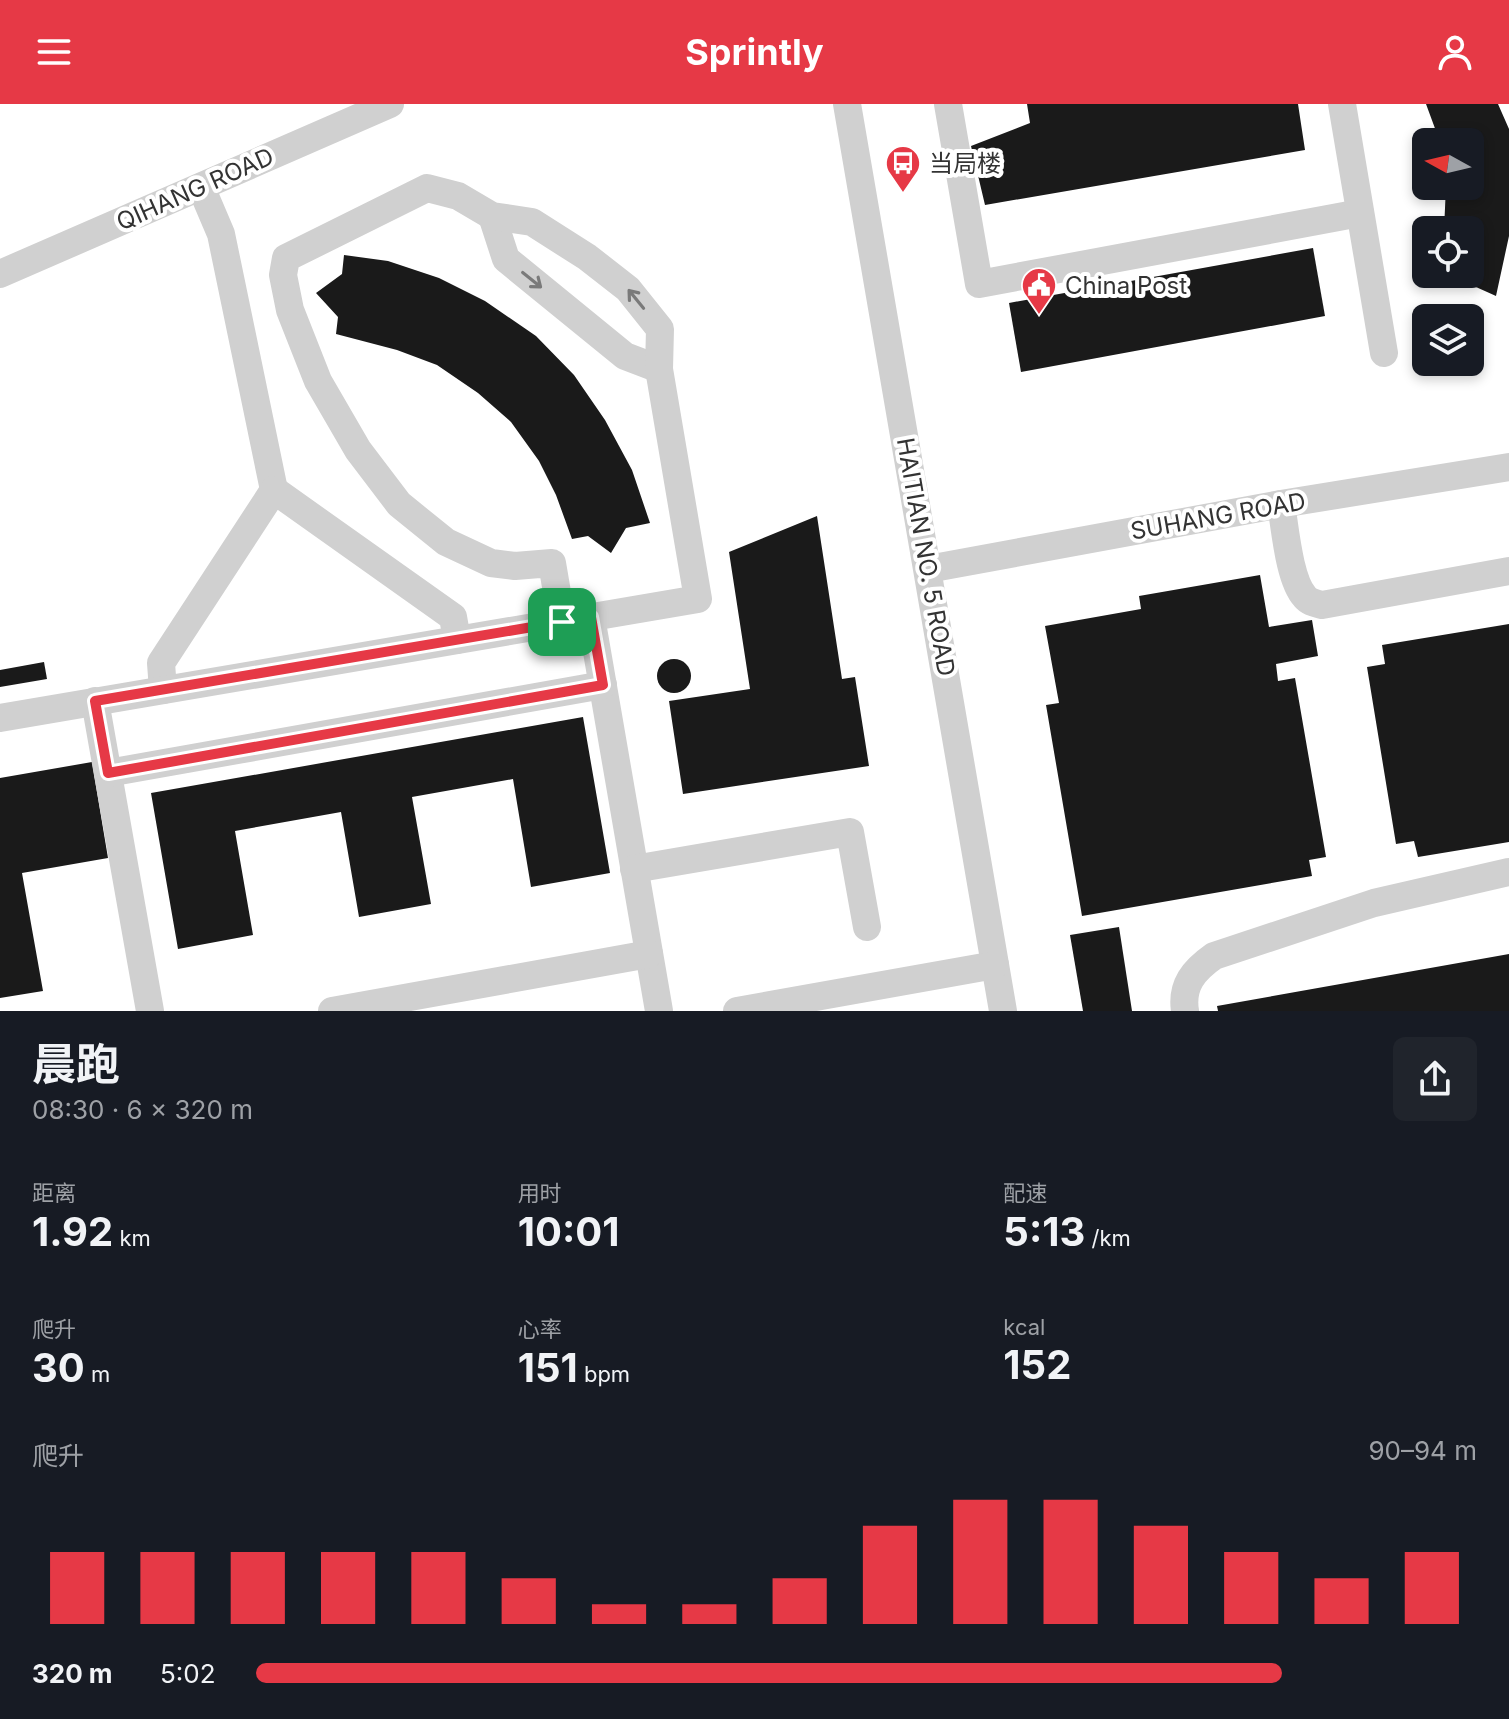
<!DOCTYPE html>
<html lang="zh">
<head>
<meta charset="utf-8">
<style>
	body { margin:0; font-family:Inter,"Noto Sans SC",sans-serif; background:#20242c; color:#f1f3f6; height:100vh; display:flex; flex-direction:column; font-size:30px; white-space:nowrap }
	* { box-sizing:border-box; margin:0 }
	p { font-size:26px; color:#9ea1a6 }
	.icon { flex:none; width:44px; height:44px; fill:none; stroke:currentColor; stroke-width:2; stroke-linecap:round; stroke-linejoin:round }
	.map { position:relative; height:907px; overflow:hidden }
	.details { display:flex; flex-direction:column; background:#171b24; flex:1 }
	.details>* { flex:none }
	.needle { width:52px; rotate:278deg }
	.buttons { position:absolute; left:1412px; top:24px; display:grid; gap:16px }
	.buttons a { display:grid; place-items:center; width:72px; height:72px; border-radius:12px; background:#171b24; box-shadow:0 4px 12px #0003; font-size:40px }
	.pin { position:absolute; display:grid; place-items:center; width:68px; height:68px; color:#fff; margin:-34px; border-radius:16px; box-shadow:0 4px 12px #0006 }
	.round { display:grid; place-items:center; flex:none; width:84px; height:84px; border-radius:12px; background:#20242c }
	.summary { display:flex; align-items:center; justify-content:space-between; height:136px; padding:0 32px }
	h1 { font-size:44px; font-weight:700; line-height:60px }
	.metrics { display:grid; grid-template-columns:repeat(3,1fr); gap:12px; height:136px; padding:8px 32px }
	.metrics div { display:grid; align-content:center }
	.metrics b { font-size:40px; font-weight:700 }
	.metrics small { font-size:22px; font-weight:400 }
	.metrics p { font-size:22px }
	.chart { height:224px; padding:16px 32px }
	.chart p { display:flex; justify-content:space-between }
	.chart svg { width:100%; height:144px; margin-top:8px; stroke:#e63946; stroke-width:6 }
	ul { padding:0 32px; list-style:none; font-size:26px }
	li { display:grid; grid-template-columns:128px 96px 1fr; align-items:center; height:60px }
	li i { height:20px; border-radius:10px; background:#e63946 }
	header { display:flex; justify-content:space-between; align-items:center; height:104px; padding:0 32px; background:#e63946; color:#fff; font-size:36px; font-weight:700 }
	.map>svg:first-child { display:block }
	.building { fill:#1a1a1a }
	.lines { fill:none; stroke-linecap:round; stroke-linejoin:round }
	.minor { stroke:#d0d0d0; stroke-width:28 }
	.oneway { stroke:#7a7a7a }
	.route-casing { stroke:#fff; stroke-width:16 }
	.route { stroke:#e63946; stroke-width:10 }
	.labels { text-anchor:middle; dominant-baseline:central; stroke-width:8; stroke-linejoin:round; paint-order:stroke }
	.poi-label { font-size:24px; fill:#333; stroke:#fff; text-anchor:start }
	.street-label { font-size:24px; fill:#333; stroke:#fff }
</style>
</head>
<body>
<header><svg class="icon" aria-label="menu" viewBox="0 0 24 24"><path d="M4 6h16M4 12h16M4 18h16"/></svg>Sprintly<svg class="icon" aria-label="person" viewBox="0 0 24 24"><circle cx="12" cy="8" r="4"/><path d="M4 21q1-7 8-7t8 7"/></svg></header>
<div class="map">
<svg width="1509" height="907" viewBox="0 0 1509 907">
	<rect width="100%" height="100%" fill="#fff"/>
	<g class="building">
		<path d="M1027,0H1298L1305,46L985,101L971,42L1030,19Z"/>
		<path d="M1426,0H1498L1509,25V132L1496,192L1447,170H1470V126H1444L1446,82H1470V38H1440Z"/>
		<path d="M1313,144L1325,212L1021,268L1009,199Z"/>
		<path d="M344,151L388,157L439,174L485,197L536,232L574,271L605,316L632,366L650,419L626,424L611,449L588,432L572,435L556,391L539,357L511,318L478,289L437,261L397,246L336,230L338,213L316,189L342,170Z"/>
		<path d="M817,412L842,575L855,573L869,662L683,690L669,597L750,585L729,448Z"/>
		<path d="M1260,471L1269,523L1312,516L1318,552L1276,560L1278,577L1295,574L1326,753L1309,756L1312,772L1082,812L1046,601L1059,599L1045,522L1141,505L1139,492Z"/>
		<path d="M1509,520V738L1418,753L1414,737L1396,740L1367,563L1385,560L1382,541Z"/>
		<circle cx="674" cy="572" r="17"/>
		<path d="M44,558L47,575L0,583V566Z"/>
		<path d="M583,613L610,769L531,783L513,675L412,693L431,800L359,813L341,708L235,727L253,831L178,845L151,689Z"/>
		<path d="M92,658L108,754L22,769L43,887L0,894V674Z"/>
		<path d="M1119,823L1132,907H1083L1070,831Z"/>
		<path d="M1509,850V907H1218L1217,902Z"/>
	</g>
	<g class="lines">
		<g class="minor">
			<path d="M847,0L1003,907"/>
			<path d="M948,0L979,180L1360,109"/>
			<path d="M1342,0L1384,249"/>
			<path d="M201,83L221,130L274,386"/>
			<path d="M492,112L506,155L625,252L659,265"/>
			<path d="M0,170L390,0"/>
			<path d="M1281,400C1285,423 1289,476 1305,493C1309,498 1315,499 1322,501L1509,467"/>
			<path d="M928,465L1281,400L1509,363"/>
			<path d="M591,513L659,907"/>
			<path d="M163,586L161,559L274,386L453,513L457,536"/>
			<path d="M95,597L150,907"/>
			<path d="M0,614L698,495L659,265L660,225L628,185L587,153L532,118L492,112L458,92L427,84L286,154L283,171L290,206L318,277L358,346L399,400L446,438L491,459L515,462L552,459L562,518"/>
			<path d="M108,669L603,581"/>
			<path d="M634,765L850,728L867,823"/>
			<path d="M332,907L649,850"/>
			<path d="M737,907L995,861"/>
			<path d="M1185,907C1181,881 1194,866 1214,852L1374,799L1509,768"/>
		</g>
	</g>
	<defs><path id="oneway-shaft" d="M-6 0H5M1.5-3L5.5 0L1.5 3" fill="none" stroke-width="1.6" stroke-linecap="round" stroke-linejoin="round" transform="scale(2)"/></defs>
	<g class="oneway">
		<use href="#oneway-shaft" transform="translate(532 176) rotate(39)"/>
		<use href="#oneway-shaft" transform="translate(636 195) rotate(-129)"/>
	</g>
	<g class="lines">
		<g class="route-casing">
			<path id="route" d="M591,513L603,581L108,669L95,597Z"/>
		</g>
		<use href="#route" class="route"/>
	</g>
	<defs>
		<g id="bus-pin" transform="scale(1.8)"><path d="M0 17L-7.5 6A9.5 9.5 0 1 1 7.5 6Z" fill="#e63946" stroke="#fff"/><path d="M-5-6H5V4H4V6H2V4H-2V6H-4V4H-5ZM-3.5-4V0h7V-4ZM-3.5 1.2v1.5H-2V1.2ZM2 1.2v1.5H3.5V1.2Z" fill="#fff"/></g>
		<g id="civic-pin" transform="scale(1.8)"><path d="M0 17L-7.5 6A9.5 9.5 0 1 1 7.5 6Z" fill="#e63946" stroke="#fff"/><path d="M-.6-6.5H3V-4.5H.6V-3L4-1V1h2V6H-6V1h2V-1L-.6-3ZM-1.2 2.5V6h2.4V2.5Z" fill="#fff"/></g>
	</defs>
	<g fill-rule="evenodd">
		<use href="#bus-pin" x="903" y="59"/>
		<use href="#civic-pin" x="1039" y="181"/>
	</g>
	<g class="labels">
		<g class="poi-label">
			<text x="929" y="59">当局楼</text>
			<text x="1065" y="181">China Post</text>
		</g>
		<g class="street-label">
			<text transform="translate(195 85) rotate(-24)">QIHANG ROAD</text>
			<text transform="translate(1218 412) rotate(-10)">SUHANG ROAD</text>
			<text transform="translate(926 453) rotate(80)">HAITIAN NO. 5 ROAD</text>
		</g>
	</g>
</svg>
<div class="buttons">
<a><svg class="needle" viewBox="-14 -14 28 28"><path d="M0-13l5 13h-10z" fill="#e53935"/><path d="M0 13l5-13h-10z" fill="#9ea1a6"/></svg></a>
<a><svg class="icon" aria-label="locate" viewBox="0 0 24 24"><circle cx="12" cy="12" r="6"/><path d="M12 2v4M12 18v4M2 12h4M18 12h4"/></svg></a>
<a><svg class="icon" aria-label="layers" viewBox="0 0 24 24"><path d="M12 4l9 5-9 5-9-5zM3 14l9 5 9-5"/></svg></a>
</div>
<div class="pin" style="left:562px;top:518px;background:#1e9e55"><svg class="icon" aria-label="arrive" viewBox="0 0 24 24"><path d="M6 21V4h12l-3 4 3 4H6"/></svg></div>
</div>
<section class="details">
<div class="summary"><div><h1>晨跑</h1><p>08:30 · 6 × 320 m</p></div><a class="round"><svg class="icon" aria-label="share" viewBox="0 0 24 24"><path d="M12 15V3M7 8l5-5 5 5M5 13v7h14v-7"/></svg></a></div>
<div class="metrics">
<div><p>距离</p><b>1.92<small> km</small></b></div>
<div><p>用时</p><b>10:01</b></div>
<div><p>配速</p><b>5:13<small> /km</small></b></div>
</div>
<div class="metrics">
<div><p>爬升</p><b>30<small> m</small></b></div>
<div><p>心率</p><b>151<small> bpm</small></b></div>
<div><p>kcal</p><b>152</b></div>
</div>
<div class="chart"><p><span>爬升</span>90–94 m</p>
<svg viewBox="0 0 160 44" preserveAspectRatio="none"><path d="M5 44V22M15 44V22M25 44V22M35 44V22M45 44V22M55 44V30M65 44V38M75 44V38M85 44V30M95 44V14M105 44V6M115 44V6M125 44V14M135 44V22M145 44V30M155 44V22"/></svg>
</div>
<ul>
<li><b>320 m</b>5:02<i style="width:84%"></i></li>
</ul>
</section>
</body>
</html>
